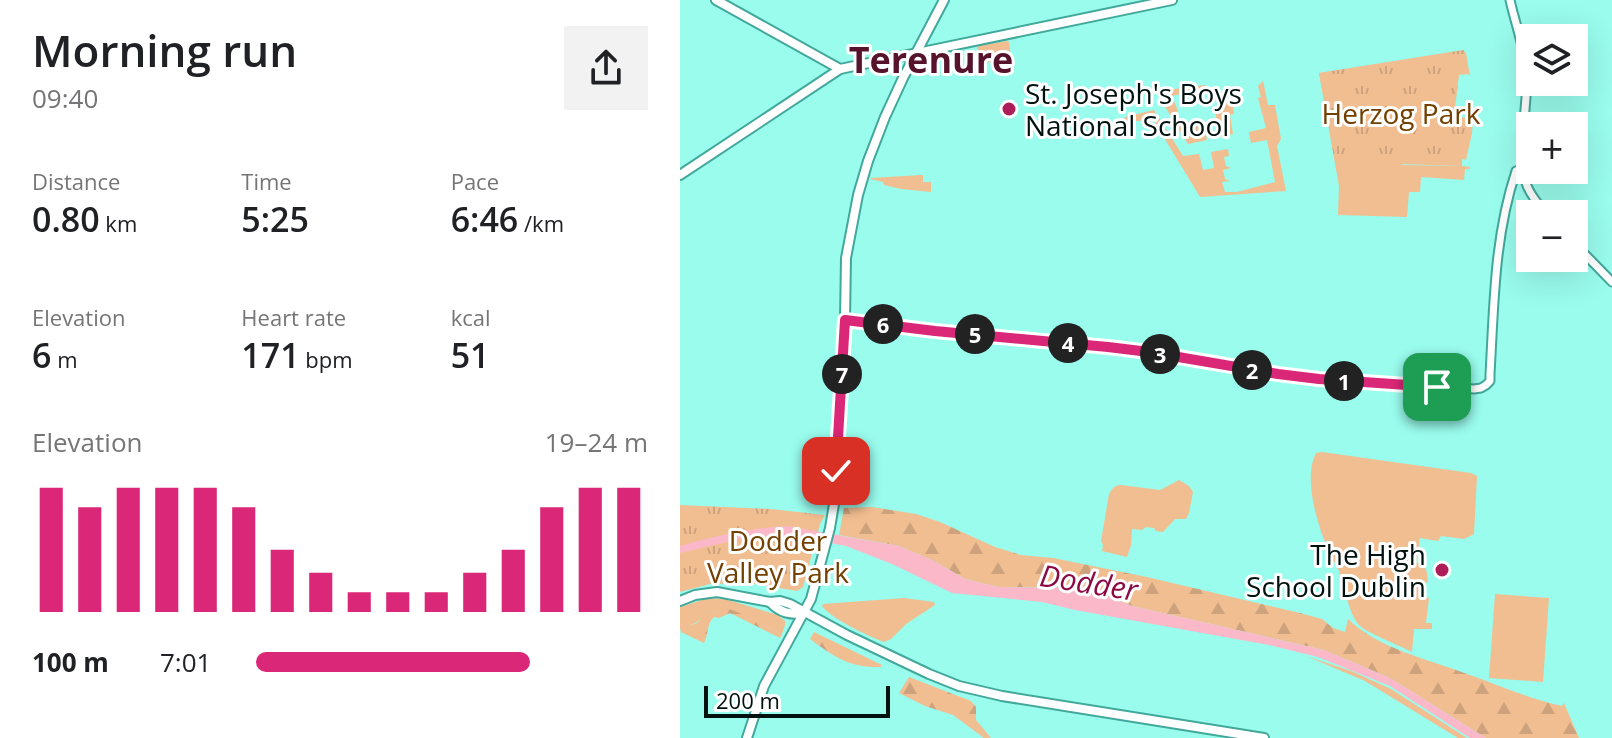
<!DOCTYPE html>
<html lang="en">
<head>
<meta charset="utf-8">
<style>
	body { margin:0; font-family:"Open Sans",sans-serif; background:#f2f2f2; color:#202124; height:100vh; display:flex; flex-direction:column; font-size:30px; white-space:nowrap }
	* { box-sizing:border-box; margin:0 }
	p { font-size:26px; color:#757577 }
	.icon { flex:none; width:44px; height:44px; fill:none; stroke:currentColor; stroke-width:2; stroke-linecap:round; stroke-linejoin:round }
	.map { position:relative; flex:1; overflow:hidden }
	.side { display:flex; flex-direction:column; background:#fff; width:680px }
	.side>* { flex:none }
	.buttons { position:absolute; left:836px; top:24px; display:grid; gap:16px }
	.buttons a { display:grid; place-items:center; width:72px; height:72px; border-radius:0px; background:#fff; box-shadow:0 8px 32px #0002; font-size:40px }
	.scale { position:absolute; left:24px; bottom:20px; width:186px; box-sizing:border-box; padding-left:8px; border:4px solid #00120f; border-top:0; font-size:22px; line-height:28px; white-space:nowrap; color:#00120f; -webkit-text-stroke:6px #fff; paint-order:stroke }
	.pin { position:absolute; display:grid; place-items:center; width:68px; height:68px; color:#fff; margin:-34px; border-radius:16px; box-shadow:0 4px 12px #0006 }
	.km { position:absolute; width:40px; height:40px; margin:-20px; border-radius:50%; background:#222; color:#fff; font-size:22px; line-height:40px; text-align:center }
	.round { display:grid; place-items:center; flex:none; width:84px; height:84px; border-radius:0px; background:#f2f2f2 }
	.head { display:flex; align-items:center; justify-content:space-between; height:136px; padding:0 32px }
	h1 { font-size:44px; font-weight:600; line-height:60px }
	.metrics { display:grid; grid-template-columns:repeat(3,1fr); gap:12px; height:136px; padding:8px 32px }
	.metrics div { display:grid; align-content:center }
	.metrics b { font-size:34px; font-weight:600 }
	.metrics small { font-size:22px; font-weight:400 }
	.metrics p { font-size:22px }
	.chart { height:224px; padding:16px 32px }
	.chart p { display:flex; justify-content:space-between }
	.chart svg { width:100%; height:144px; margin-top:8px; stroke:#db2777; stroke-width:6 }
	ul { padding:0 32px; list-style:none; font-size:26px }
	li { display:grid; grid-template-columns:128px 96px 1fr; align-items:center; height:60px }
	li i { height:20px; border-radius:10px; background:#db2777 }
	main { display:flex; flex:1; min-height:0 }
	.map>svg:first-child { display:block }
	.green { fill:#f1be91 }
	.forest { fill:url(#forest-firs) }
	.park { fill:url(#park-tufts) }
	.water { fill:#fbb8c8 }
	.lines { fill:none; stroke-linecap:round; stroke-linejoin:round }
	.tertiary-casing { stroke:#42a89b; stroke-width:11 }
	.secondary-casing { stroke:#42a89b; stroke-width:12 }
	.tertiary { stroke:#fff; stroke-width:7 }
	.secondary { stroke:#fff; stroke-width:8 }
	.route-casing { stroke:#fff; stroke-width:16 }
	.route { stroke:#db2777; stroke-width:10 }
	.poi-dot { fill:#ad1e58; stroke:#fff; stroke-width:3 }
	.labels { text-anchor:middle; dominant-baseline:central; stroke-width:6; stroke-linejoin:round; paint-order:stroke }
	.poi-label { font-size:28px; fill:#00120f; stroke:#fff; text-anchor:start }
	.park-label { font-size:28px; fill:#734000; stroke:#fff }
	.water-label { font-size:30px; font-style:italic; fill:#8c0a44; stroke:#fff }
	.district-label { font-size:36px; font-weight:bold; fill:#56132b; stroke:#fff }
</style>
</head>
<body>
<main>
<section class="side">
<div class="head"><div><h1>Morning run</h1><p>09:40</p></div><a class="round"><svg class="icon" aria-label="share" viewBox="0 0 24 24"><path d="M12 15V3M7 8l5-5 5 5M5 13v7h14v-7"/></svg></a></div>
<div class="metrics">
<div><p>Distance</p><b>0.80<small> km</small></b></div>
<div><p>Time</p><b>5:25</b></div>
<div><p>Pace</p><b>6:46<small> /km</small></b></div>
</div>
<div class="metrics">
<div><p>Elevation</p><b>6<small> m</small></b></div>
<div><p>Heart rate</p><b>171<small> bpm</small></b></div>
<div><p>kcal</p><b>51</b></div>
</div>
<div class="chart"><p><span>Elevation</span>19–24 m</p>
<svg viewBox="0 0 160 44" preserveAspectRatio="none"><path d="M5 44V6M15 44V12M25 44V6M35 44V6M45 44V6M55 44V12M65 44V25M75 44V32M85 44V38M95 44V38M105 44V38M115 44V32M125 44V25M135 44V12M145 44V6M155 44V6"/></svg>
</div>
<ul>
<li><b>100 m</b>7:01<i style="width:70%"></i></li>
</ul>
</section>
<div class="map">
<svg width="932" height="738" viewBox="0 0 932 738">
	<defs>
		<pattern id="forest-firs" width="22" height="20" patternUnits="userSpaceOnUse" patternTransform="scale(2)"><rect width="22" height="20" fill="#f1be91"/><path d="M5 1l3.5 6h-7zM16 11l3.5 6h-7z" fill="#cda27c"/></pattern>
		<pattern id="park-tufts" width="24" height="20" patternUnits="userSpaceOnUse" patternTransform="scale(2)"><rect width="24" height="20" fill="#f1be91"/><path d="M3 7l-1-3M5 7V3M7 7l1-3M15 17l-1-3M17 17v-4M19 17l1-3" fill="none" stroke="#cda27c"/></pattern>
	</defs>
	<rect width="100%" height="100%" fill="#99fced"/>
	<g class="green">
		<path d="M327,41L329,42L331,58L301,64L297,46Z"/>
		<path d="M711,62L722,165L782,166L790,167V169H785L784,180L741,177L740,192H729L727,217L658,215L659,186L639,73Z"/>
		<path d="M583,81L588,105H595L601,139L597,146L606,191L520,197L474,121H443L445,117L474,110L503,156L519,154L523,170L534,168L531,152L548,149L549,156L544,157L546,166L551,168L543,170L545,179L550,181L542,182L545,192H557L595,182L587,140L571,143L569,132L586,128L578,98L581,97L578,86Z"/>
		<path d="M525,85V88L492,96L498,111L495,115L497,125L504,124L505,122L523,120L527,140L508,144L484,105L486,90Z"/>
		<path d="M560,97L561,105L553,106L554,114L550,115L553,134L540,137L535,111L537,110L536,106L544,105L543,101L550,100V103L555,102V98Z"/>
		<path d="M241,175H243V182H251V192L221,189L204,185L203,182L190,179L191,178Z"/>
		<path d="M642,452L791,473L797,476L794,534L784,539L761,536L758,541L740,538L736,562C747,565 747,571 748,582L745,583L744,597L749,598L746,623H752V629H734L732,652C721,646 684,632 678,624C667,610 666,588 659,571C656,564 651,557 648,549C637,524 623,478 636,453Z"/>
		<path d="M499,480L509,486L513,492L509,513L506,519H495L483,532L476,531L474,528L466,527L462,530L452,529L451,545L447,557L422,551L423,545L421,541L429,494C432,489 434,485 441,485L480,490Z"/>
		<path d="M815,594L869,598L863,682L809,678Z"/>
		<path d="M28,598L45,599L98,615L105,621V625L102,634C71,618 62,611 26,613L17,622L0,630V607Z"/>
		<path d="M224,598L254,602L255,605L226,624L211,639L204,642C188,636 152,619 142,606L143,604Z"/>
		<path d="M626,656L671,671L711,689L787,738H778L685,681Z"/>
	</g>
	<g class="forest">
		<path d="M192,507L236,514L260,522L315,547L341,555L373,558L467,577L620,613L642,619L653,628L665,632L668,619C699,649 748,659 787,674C819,685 849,699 882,706L884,703L899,738H806L710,678L644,650L452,606L415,592L388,588L319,587L305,584L285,579L254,561L219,546L159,535L164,508Z"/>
		<path d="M49,609L65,615L102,634L100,638L50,613L39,618L34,617C26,624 29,634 24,643L1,632L0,633L2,628L17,623L25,613L44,612Z"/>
		<path d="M134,632L202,665L201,667C169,668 155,657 130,639Z"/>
		<path d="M229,677L291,701L296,707V720L311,738H304L273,715L245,706L219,693Z"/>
	</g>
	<g class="park">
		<path d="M783,50L786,53L790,76L788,74L779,75L774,116L793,119L792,133L786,160L782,159V166L655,162L639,73Z"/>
		<path d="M0,505L91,509L145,515L140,524L123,587L117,591L69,583L30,584L0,592Z"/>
	</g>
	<path class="water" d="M107,526L219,546L254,561L285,579L305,584L319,587L388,588L416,592L452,606L644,650L710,678L806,738H790L710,686L638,657L589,645L395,610L362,602L272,593L212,564L166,546L120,537L93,535L69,537L0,553V546C35,536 70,528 107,526Z"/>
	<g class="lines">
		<g class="tertiary-casing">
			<g id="tertiary">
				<path d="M830,0C835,23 847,56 847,78C847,106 837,159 846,183C850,195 859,205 867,214"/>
				<path d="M894,243L932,282"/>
				<path d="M165,320L255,331L428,347L469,352L545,366L639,379L794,389L801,388L806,385L810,381V374C814,306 814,237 836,171L843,168"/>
			</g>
		</g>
		<g class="secondary-casing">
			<g id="secondary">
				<path d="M36,0L160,69"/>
				<path d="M0,175L160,69L492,0"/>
				<path d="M0,601L15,595L37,592L90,602L100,601L110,604L167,635L249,674L279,686L322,696L584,738"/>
				<path d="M90,602C100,613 110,615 125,613"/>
				<path d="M67,738L84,686L131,599L150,528L155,498L165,320L166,258L178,195L188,161L205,117L223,78L264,0"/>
			</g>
		</g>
		<use href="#tertiary" class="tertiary"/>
		<use href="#secondary" class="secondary"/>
	</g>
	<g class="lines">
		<g class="route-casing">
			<path id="route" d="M156,471L165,320L255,331L428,347L469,352L598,374L639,379L757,387"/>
		</g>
		<use href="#route" class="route"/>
	</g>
	<g class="poi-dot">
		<circle cx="329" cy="109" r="8"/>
		<circle cx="762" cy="570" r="8"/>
	</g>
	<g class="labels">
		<g class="poi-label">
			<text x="345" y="93">St. Joseph's Boys<tspan x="345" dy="32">National School</tspan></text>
			<text x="746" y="554" text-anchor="end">The High<tspan x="746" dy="32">School Dublin</tspan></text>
		</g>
		<g class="park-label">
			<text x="721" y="113">Herzog Park</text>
			<text x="98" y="540">Dodder<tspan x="98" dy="32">Valley Park</tspan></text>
		</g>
		<g class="water-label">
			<text transform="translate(409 582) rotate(9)">Dodder</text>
		</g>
		<g class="district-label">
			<text x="251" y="59">Terenure</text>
		</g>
	</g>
</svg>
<div class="buttons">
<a><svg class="icon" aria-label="layers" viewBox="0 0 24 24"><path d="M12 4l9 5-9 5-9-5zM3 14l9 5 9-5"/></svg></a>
<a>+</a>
<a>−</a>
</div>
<div class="scale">200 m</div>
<div class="pin" style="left:757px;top:387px;background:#1e9e55"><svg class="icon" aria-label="arrive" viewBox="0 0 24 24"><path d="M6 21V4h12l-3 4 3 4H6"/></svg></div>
<div class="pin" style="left:156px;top:471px;background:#d93025"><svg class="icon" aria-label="check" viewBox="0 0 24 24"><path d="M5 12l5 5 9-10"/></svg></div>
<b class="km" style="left:664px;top:381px">1</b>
<b class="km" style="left:572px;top:370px">2</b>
<b class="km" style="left:480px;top:354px">3</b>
<b class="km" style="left:388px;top:343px">4</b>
<b class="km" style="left:295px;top:334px">5</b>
<b class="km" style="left:203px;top:324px">6</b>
<b class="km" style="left:162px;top:374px">7</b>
</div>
</main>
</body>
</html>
